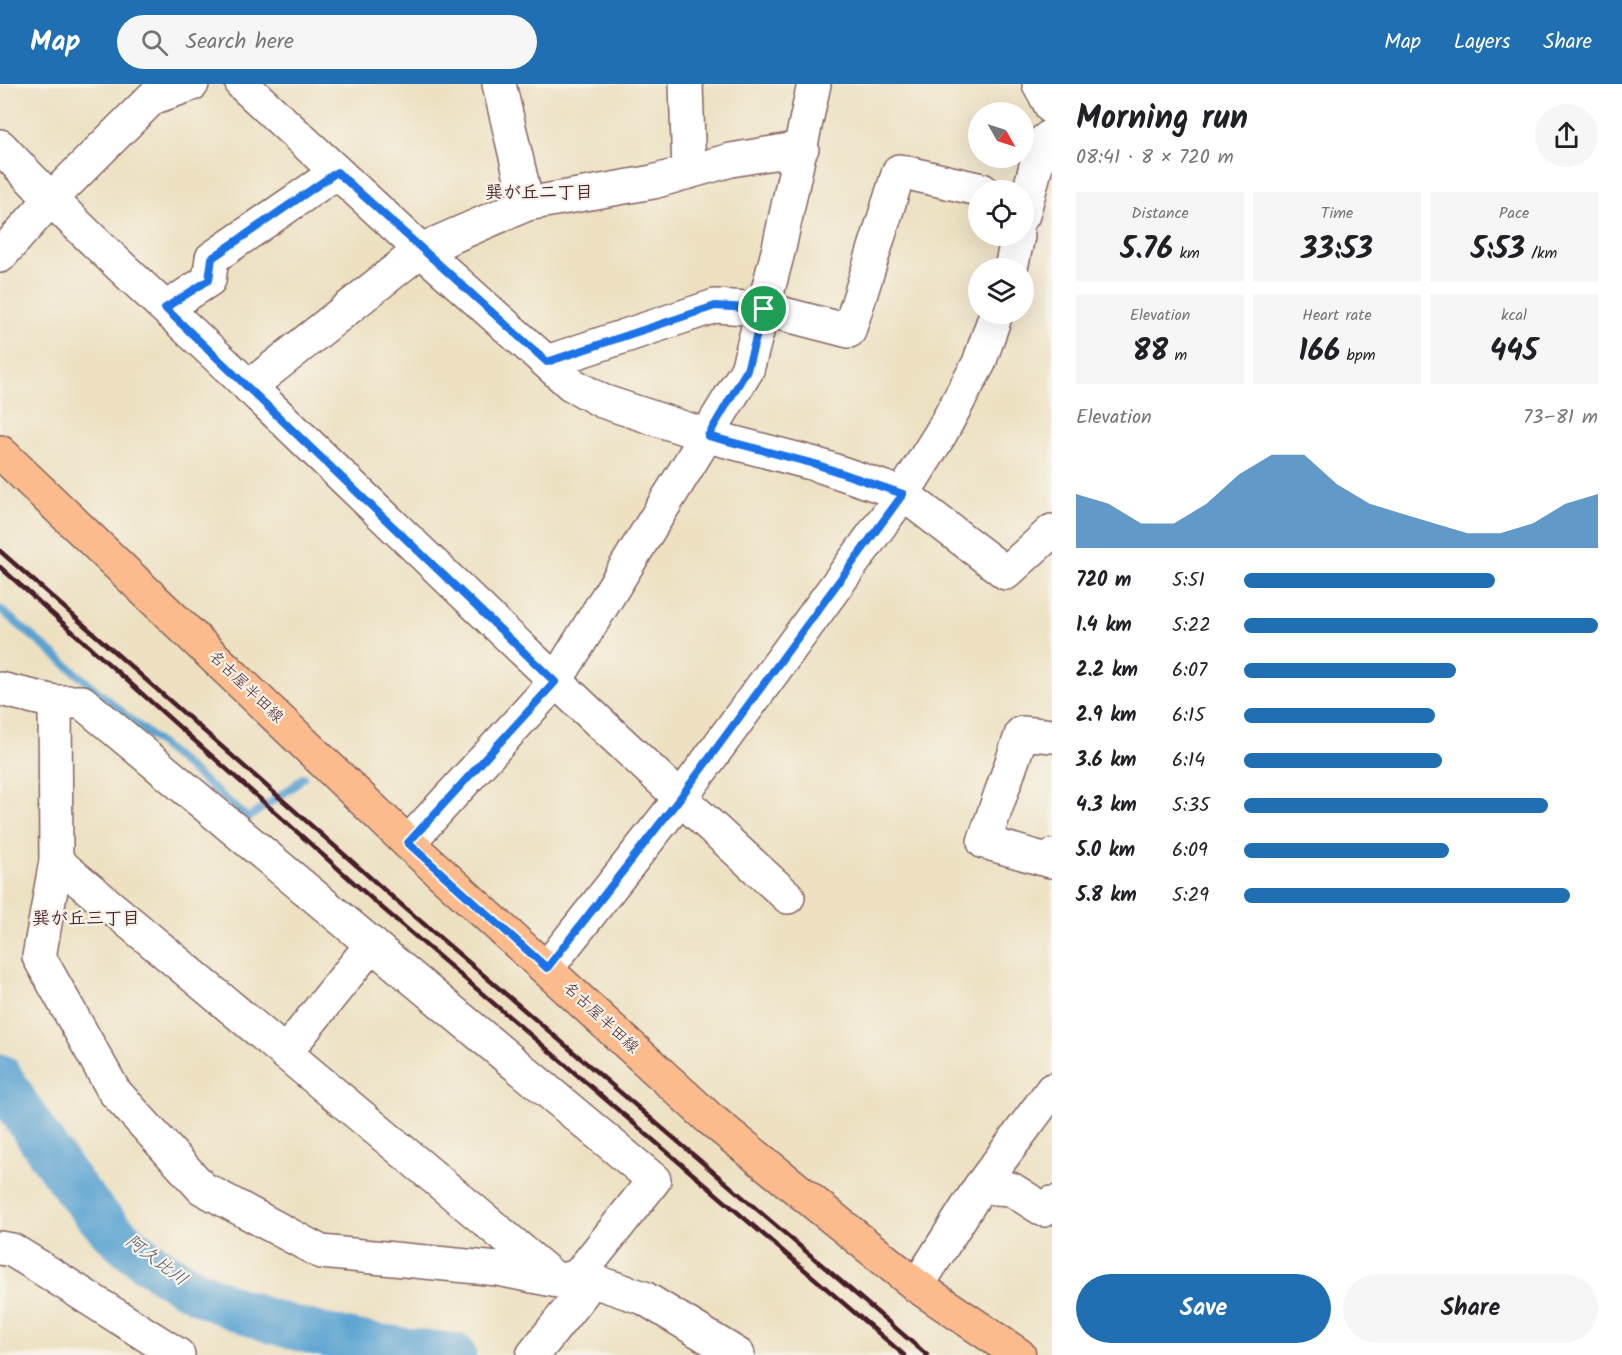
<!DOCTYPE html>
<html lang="en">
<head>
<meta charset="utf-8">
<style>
	body { margin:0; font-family:Kalam,"Klee One",sans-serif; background:#f6f6f6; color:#202124; height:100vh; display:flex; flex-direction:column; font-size:22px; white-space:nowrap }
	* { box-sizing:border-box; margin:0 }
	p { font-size:20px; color:#757577 }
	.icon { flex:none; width:33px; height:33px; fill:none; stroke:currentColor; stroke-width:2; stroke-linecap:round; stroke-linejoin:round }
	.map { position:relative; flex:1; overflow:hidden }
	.details { display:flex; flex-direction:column; background:#fff; width:570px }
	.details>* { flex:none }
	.needle { width:39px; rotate:129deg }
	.buttons { position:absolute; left:968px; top:18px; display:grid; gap:12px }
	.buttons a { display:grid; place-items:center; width:66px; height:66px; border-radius:50%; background:#fff; box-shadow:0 6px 24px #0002; font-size:30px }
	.pin { position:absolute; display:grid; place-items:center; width:51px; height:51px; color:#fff; margin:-26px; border:3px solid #fff; border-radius:50%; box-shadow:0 2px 6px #0007 }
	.round { display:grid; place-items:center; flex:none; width:63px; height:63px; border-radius:32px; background:#f6f6f6 }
	.summary { display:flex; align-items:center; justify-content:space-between; height:102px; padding:0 24px }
	h1 { font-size:33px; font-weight:600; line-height:45px }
	.metrics { display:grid; grid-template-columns:repeat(3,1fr); gap:9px; height:102px; padding:6px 24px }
	.metrics div { display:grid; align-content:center; border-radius:0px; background:#f6f6f6; text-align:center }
	.metrics b { font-size:30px; font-weight:600 }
	.metrics small { font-size:16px; font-weight:400 }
	.metrics p { font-size:16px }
	.chart { height:168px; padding:12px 24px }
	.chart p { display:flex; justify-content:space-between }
	.chart svg { width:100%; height:108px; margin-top:6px; fill:#1f6fb2; opacity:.7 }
	.action { display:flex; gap:12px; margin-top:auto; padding:12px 24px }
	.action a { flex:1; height:69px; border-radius:36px; background:#1f6fb2; color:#fff; font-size:24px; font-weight:600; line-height:69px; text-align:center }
	.action a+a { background:#f6f6f6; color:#202124 }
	ul { padding:0 24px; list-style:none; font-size:20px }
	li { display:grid; grid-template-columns:96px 72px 1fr; align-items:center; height:45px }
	li i { height:15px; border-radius:8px; background:#1f6fb2 }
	header { display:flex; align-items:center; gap:36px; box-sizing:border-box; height:84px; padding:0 30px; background:#1f6fb2; color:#fff }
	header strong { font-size:28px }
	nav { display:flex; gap:33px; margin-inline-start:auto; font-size:21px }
	.search { width:420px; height:54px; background:#f6f6f6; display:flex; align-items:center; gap:15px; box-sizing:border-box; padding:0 21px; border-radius:33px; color:#757577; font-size:22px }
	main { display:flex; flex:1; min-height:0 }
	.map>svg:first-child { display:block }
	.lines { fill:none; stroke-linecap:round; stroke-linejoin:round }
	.stream { stroke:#5aa3d1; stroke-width:8 }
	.river { stroke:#5aa3d1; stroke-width:44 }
	.minor-casing { stroke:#836360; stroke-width:36 }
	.major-casing { stroke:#836360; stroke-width:36 }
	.minor { stroke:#fff; stroke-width:33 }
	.major { stroke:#fbbb8d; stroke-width:33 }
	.rail { stroke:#4a1f2b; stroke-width:4.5 }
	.route-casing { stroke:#fff; stroke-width:12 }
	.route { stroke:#1a73e8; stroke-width:8 }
	.labels { text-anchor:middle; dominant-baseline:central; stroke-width:4.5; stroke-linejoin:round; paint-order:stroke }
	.street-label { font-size:16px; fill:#4a1f2b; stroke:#f7f3e8 }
	.neighbourhood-label { font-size:18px; font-weight:bold; fill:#4a1f2b; stroke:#f7f3e8 }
	.water-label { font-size:18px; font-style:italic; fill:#50546d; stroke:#f7f3e8 }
</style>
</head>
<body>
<header>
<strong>Map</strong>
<div class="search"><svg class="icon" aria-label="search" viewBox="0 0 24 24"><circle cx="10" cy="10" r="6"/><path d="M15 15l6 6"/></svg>Search here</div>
<nav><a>Map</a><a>Layers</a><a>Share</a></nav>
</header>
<main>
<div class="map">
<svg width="1052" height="1271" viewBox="0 0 1052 1271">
	<rect width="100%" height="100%" fill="#f7f3e8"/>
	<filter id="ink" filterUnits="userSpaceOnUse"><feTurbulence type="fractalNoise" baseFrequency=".0167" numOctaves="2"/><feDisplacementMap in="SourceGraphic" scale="12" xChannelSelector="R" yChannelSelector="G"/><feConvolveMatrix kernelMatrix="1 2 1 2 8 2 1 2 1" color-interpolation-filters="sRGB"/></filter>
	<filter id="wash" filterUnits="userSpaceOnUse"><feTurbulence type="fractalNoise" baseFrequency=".008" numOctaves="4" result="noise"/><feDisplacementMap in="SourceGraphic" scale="24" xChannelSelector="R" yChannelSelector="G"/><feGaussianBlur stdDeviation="1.35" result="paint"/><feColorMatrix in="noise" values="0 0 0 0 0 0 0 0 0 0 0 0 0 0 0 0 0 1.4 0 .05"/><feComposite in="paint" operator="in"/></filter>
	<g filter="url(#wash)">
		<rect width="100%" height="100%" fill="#ede1c2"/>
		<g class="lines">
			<path class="stream" d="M0,525L248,734L294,702L303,693"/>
			<path class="river" d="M0,992C9,1005 15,1019 24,1031C46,1065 70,1100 97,1131C184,1231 328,1259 454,1271"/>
		</g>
	</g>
	<g filter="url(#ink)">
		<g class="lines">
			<g class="minor-casing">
				<g id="minor">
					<path d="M242,0L421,166L571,300L602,317L708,352L815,380L903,410L1006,489L1052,447"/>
					<path d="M499,0L527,120"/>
					<path d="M686,0L689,88"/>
					<path d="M1039,0L1052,24"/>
					<path d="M0,62C83,152 176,232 264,317C437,484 610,651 788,813"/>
					<path d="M1023,131L1042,59L1052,51"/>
					<path d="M0,172L50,116L152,14L192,0"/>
					<path d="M1011,184L1018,152"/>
					<path d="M166,224L209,196L212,174L337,88"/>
					<path d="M547,278L715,222L764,225L849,247L899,87L982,106"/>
					<path d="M249,303L421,166L527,120L653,98L731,76L802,64"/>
					<path d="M0,605L55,618H82L654,1096L578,1192"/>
					<path d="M55,618L56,777L39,873L114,1007L202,1104L321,1168L498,1185L558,1197L578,1192L644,1214L738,1271"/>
					<path d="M1052,652L1022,649L984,758L1050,777L1052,772"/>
					<path d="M408,759L555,598L747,286L779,164L814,0"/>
					<path d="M56,777L553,1193"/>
					<path d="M547,884L680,715L903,410L941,349L979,279L996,230"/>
					<path d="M285,969L372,860"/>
					<path d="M980,1103L1011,1105L1044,1126L1052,1119"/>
					<path d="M0,1164L12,1166L38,1182L178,1271"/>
					<path d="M917,1202L980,1103L1052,1006"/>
					<path d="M533,1271L583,1208L578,1192"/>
				</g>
			</g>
			<g class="major-casing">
				<path id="major" d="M0,368L408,759L709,1034L917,1202L1019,1271"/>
			</g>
			<use href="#minor" class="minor"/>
			<use href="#major" class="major"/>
			<g class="rail">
				<path d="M0,467L390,811L927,1271"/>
				<path d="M0,483L380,822L904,1271"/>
			</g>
		</g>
	</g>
	<g class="lines" filter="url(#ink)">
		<g class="route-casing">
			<path id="route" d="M337,88L547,278L715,222L764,225L747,286L708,352L815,380L903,410L680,714L547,884L408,759L555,598L165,224L209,196L212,174Z"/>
		</g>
		<use href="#route" class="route"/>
	</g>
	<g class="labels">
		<g class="street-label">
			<text transform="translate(246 603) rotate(44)">名古屋半田線</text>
			<text transform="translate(601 934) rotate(43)">名古屋半田線</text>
		</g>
		<g class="neighbourhood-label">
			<text x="539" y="109">巽が丘二丁目</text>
			<text x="86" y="835">巽が丘三丁目</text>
		</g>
		<g class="water-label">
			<text transform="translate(156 1177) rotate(37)">阿久比川</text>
		</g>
	</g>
</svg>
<div class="buttons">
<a><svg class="needle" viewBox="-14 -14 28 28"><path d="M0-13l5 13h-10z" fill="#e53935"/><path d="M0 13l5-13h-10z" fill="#757577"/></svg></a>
<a><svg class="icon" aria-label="locate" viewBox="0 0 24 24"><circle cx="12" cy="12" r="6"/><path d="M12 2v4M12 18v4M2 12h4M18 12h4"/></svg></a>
<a><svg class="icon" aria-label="layers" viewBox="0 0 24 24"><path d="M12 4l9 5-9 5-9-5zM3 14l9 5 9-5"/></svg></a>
</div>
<div class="pin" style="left:764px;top:225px;background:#1e9e55"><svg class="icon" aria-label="arrive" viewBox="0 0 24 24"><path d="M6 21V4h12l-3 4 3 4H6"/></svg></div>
</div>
<section class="details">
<div class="summary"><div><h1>Morning run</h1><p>08:41 · 8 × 720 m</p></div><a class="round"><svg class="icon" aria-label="share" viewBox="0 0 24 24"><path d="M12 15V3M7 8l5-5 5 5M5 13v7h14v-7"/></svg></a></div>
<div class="metrics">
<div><p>Distance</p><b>5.76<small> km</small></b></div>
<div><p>Time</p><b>33:53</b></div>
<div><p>Pace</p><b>5:53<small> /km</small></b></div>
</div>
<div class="metrics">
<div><p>Elevation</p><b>88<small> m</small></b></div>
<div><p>Heart rate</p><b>166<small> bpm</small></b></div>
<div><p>kcal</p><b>445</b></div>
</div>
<div class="chart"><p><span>Elevation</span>73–81 m</p>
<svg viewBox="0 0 160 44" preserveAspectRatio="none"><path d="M0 44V22L10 26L20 34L30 34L40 26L50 14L60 6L70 6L80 18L90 26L100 30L110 34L120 38L130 38L140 34L150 26L160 22V44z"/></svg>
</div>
<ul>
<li><b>720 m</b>5:51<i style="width:71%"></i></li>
<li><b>1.4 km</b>5:22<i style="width:100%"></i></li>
<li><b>2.2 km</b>6:07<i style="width:60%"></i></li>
<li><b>2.9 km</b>6:15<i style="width:54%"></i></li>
<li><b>3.6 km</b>6:14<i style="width:56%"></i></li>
<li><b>4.3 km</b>5:35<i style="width:86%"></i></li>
<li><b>5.0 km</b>6:09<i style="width:58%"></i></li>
<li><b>5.8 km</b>5:29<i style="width:92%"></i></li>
</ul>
<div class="action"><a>Save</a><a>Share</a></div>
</section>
</main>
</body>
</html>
